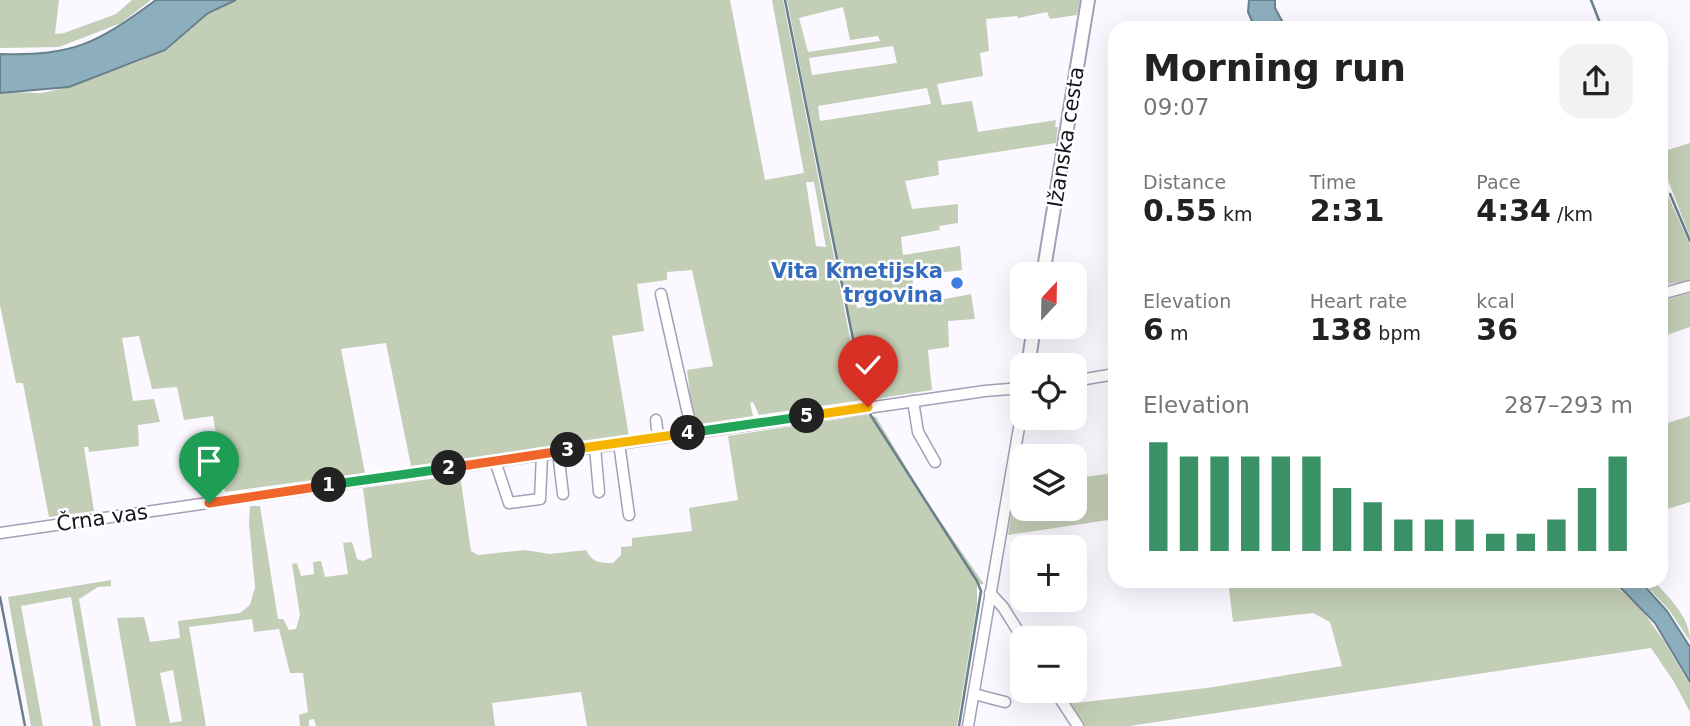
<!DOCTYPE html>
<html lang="en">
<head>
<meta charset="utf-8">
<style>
	body { margin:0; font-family:"DejaVu Sans",sans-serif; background:#f2f2f2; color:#222; height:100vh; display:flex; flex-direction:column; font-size:26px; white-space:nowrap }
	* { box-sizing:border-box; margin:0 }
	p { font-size:23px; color:#767676 }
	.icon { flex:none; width:38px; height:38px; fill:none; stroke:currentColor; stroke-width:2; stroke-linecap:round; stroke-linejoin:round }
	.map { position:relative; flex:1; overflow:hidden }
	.side { position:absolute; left:1108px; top:21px; width:560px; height:567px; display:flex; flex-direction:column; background:#fff; border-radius:21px; box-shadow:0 7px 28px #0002 }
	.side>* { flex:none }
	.needle { width:46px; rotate:22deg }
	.buttons { position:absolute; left:1010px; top:262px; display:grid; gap:14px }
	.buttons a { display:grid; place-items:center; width:77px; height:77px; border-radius:14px; background:#fff; box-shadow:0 7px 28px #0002; font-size:35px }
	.pin { position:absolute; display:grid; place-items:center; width:60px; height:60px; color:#fff; margin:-72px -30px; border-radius:50% 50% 50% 0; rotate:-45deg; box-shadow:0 0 7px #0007 }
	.pin .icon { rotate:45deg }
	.km { position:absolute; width:35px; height:35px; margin:-18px; border-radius:50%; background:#222; color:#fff; font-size:19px; line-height:35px; text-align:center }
	.round { display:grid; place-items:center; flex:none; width:74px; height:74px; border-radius:21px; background:#f2f2f2 }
	.summary { display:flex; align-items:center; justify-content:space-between; height:119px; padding:0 35px }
	h1 { font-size:38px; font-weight:700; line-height:52px }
	.stats { display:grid; grid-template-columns:repeat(3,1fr); gap:10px; height:119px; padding:7px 35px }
	.stats div { display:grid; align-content:center }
	.stats b { font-size:30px; font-weight:700 }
	.stats small { font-size:19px; font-weight:400 }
	.stats p { font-size:19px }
	.chart { height:196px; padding:14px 35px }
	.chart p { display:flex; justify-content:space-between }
	.chart svg { width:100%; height:126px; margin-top:7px; stroke:#399165; stroke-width:6 }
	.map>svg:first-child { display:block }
	.green { fill:#c3ceb6; fill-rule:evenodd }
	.water { fill:#8dafbd; stroke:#69808d; stroke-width:2 }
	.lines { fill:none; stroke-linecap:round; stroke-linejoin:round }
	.stream { stroke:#69808d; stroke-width:2.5 }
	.minor-casing { stroke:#a59fb7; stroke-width:13 }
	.major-casing { stroke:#a59fb7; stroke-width:16 }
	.minor { stroke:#fff; stroke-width:10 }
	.major { stroke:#fff; stroke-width:12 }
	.split-1-casing { stroke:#fff; stroke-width:14 }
	.split-2-casing { stroke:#fff; stroke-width:14 }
	.split-3-casing { stroke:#fff; stroke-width:14 }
	.split-4-casing { stroke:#fff; stroke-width:14 }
	.split-5-casing { stroke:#fff; stroke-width:14 }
	.split-6-casing { stroke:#fff; stroke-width:14 }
	.split-1 { stroke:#f0652b; stroke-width:9 }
	.split-2 { stroke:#22a559; stroke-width:9 }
	.split-3 { stroke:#f0652b; stroke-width:9 }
	.split-4 { stroke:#f5b400; stroke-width:9 }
	.split-5 { stroke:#22a559; stroke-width:9 }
	.split-6 { stroke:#f5b400; stroke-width:9 }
	.shop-dot { fill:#3f7fe0; stroke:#fff; stroke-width:2.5 }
	.labels { text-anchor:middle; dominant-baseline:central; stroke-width:5; stroke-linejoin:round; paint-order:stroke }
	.street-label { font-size:21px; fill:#15131c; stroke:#fff }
	.shop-label { font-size:21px; font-weight:bold; fill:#366cbe; stroke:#fff; text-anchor:end }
</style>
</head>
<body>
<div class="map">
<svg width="1690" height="726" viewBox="0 0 1690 726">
	<rect width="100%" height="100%" fill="#fbf9ff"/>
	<g class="green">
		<path d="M0,0H59L55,34L64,33L116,14L132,0H151L121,23L59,47L0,48Z"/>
		<path d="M229,0H730L765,180L804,173L772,0H783L861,393L848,313L787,0H1080L1077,15L1050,19L1047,12L1018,18L1017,16L986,19L989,51L980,53L983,76L937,84L942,105L972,101L978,132L1056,120L1055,127H1058L1056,143L938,161L939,175L905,181L912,209L958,204V223L939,226L940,230L901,237L903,255L960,246L962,270L912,276L914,290L855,299L857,308L915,299L935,301L971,294L975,319L948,321L949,347L928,350L932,390L875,399L866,380L869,399L759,415L753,402L750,403L753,416L694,425L687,370L713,366L692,270L667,272V280L637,284L644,331L612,336L629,436L411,466L386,343L341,349L365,473L225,492L213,416L184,420L177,387L152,389L139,336L122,338L133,401L154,399L160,422L138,425L139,446L89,452L88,447H84L94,511L49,517L23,383H16L0,305V92L41,93L65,88L143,60L208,9ZM843,7L850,40L878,36L880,41L808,52L799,18ZM893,46L897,63L812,75L809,58ZM927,88L931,104L820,121L818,106ZM806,182H814L826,247L816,246Z"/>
		<path d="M1690,143V237L1661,162V152Z"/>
		<path d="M1665,189L1690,245V281L1661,285V191Z"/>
		<path d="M1690,293V327L1661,337V301Z"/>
		<path d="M866,415L876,417L927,502L984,584H977V604L957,726H587L581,692L492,703L495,726H316L314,719L309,720V726H300L299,715L308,712L303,673H290L279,629L254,632L252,619L189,627L206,726H136L117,618L144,617L150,642L180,638L178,621L240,613L250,605L255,587L249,523L250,506H260L278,619H283L289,630L296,629L300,615L292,564L297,563L301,576L314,574L313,562L321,561L325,577L348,574L343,543L352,542L357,559L363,561L372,557L363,488L460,475L471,551L478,555L525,550L550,554L586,550C593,563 600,563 613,563L621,555V547L632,546V538L692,531L689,508L738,500L728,436ZM173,670L182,721L170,723L160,673Z"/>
		<path d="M1690,416V502L1661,511V425Z"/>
		<path d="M1115,473V519L1008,535L1015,485L1022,484V509H1074L1075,478Z"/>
		<path d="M111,580V586L98,587L79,599L101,726H93L71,597L21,606L43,726H31L8,597Z"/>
		<path d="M1228,581H1611L1641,609L1664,641L1690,685V712L1674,682L1651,648L1129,726H1082L1059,691H1069L1076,703L1093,701L1207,688L1342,666L1330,622L1313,613L1233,622Z"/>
		<path d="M1642,581H1654C1670,599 1690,617 1690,641L1669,610Z"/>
	</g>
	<g class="water">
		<path d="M156,0H236L208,13L165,50L69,87L0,93V54C75,56 97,43 156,0Z"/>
		<path d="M1249,0H1275V8L1286,28H1255L1248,12Z"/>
		<path d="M1614,581H1640L1667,611L1690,647V682L1655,623Z"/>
	</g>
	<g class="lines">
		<g class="stream">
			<path d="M785,0L866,404"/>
			<path d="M1591,0L1602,28"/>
			<path d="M1661,170L1667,184"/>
			<path d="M1670,194L1690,241"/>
			<path d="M868,411L977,581L981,591L959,726"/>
			<path d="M0,597L25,726"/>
		</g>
		<g class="minor-casing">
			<g id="minor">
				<path d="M661,294L692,432"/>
				<path d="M1661,294L1690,286"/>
				<path d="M1074,381L1115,374"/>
				<path d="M913,401L918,432L935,462"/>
				<path d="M656,420L658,437"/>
				<path d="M619,443L629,515"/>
				<path d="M595,447L599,492"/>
				<path d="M558,452L563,494"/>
				<path d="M495,461L509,503L540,499L542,455"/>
				<path d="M0,533L985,391L1022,388"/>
				<path d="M990,593L1003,607L1023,639"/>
				<path d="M1055,691L1078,726"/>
				<path d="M974,694L1005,702"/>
				<path d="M968,726L1022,410"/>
			</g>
		</g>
		<g class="major-casing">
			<g id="major">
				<path d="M1043,275L1088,0"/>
				<path d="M1028,366L1034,327"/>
			</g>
		</g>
		<use href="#minor" class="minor"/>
		<use href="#major" class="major"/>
	</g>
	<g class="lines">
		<g class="split-1-casing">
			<path id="split-1" d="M209,503L329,485"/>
		</g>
		<g class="split-2-casing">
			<path id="split-2" d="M329,485L449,468"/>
		</g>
		<g class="split-3-casing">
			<path id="split-3" d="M449,468L568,450"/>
		</g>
		<g class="split-4-casing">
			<path id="split-4" d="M568,450L688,433"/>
		</g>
		<g class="split-5-casing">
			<path id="split-5" d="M688,433L807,416"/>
		</g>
		<g class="split-6-casing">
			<path id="split-6" d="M807,416L868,407"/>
		</g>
		<use href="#split-1" class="split-1"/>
		<use href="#split-2" class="split-2"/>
		<use href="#split-3" class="split-3"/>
		<use href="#split-4" class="split-4"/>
		<use href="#split-5" class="split-5"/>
		<use href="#split-6" class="split-6"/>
	</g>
	<circle class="shop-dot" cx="957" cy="283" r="7"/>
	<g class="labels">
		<g class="street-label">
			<text transform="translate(1066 137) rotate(-81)">Ižanska cesta</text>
			<text transform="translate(102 518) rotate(-8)">Črna vas</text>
		</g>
		<g class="shop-label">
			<text x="943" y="271">Vita Kmetijska<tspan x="943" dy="24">trgovina</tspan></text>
		</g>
	</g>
</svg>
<div class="buttons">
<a><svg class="needle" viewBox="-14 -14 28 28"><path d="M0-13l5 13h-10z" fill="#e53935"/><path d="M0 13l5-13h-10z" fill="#767676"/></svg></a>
<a><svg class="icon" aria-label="locate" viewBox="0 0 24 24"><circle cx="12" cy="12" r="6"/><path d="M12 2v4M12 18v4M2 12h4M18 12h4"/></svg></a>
<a><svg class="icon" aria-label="layers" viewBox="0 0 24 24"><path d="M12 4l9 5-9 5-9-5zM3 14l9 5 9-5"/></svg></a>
<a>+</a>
<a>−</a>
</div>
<div class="pin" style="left:209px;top:503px;background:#1e9e55"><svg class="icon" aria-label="arrive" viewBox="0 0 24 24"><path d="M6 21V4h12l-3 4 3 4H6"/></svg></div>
<div class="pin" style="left:868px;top:407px;background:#d93025"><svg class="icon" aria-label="check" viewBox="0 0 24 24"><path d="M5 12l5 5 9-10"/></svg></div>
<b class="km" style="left:329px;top:485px">1</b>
<b class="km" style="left:449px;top:468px">2</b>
<b class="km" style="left:568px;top:450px">3</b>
<b class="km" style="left:688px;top:433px">4</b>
<b class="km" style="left:807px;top:416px">5</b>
<section class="side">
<div class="summary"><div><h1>Morning run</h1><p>09:07</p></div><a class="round"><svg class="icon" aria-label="share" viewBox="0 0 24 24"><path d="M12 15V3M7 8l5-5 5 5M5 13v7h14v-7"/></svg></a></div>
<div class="stats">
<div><p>Distance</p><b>0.55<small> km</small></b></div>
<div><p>Time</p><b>2:31</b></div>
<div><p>Pace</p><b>4:34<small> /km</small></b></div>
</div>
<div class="stats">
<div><p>Elevation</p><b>6<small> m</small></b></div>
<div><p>Heart rate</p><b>138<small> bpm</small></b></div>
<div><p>kcal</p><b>36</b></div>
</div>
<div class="chart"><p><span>Elevation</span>287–293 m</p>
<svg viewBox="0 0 160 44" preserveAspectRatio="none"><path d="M5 44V6M15 44V11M25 44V11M35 44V11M45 44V11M55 44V11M65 44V22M75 44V27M85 44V33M95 44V33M105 44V33M115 44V38M125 44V38M135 44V33M145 44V22M155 44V11"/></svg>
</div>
</section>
</div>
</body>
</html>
